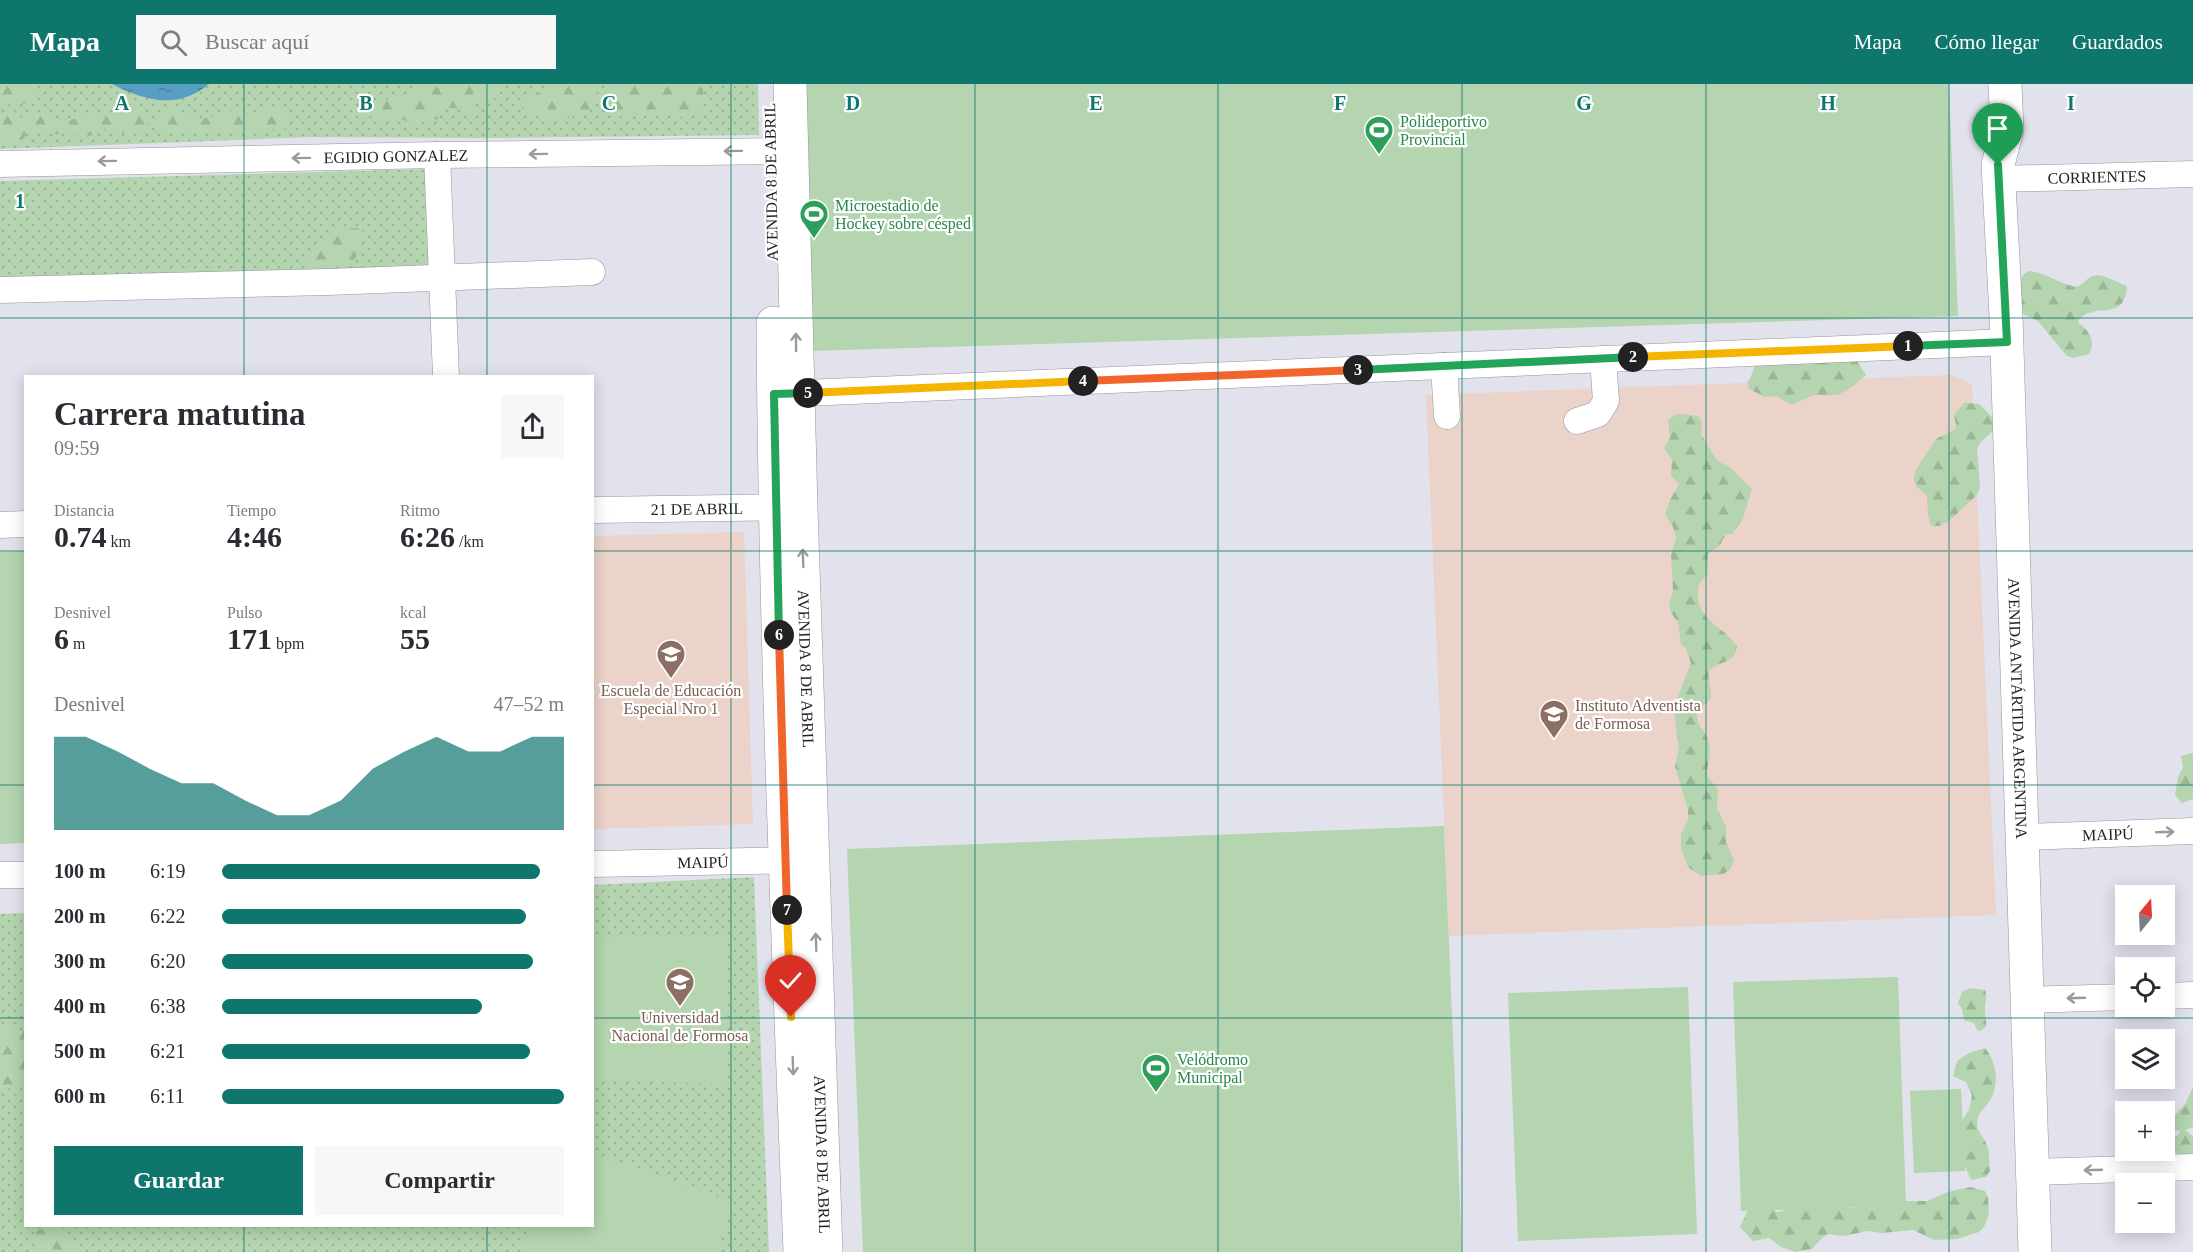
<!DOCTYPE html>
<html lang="es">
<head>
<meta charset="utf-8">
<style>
	body { margin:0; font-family:Georgia,serif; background:#f7f7f7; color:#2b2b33; height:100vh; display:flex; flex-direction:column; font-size:22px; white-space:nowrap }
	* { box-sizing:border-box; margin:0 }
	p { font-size:20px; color:#7c7c81 }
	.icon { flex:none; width:33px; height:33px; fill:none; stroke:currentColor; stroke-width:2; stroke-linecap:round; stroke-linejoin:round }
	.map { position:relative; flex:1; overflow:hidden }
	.drawer { position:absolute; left:24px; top:291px; width:570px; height:852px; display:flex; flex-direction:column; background:#fff; border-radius:0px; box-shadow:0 3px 15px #0003 }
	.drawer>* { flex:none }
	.needle { width:39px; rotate:18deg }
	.buttons { position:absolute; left:2115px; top:801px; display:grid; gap:12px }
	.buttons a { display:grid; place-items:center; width:60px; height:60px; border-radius:0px; background:#fff; box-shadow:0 3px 15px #0003; font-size:30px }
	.pin { position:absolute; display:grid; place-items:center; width:51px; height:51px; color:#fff; margin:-62px -26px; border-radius:50% 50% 50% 0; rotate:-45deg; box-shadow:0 0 6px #0007 }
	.pin .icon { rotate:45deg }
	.km { position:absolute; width:30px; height:30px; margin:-15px; border-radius:50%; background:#222; color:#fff; font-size:16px; line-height:30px; text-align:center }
	.round { display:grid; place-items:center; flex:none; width:63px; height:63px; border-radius:0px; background:#f7f7f7 }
	.head { display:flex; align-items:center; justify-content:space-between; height:102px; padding:0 30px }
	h1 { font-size:33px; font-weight:800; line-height:45px }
	.stats { display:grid; grid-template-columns:repeat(3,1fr); gap:9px; height:102px; padding:6px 30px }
	.stats div { display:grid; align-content:center }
	.stats b { font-size:30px; font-weight:800 }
	.stats small { font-size:16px; font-weight:400 }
	.stats p { font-size:16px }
	.chart { height:168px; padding:12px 30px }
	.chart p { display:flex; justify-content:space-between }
	.chart svg { width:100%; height:108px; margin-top:6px; fill:#0f766e; opacity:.7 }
	.button { display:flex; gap:12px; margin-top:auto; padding:12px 30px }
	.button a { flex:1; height:69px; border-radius:0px; background:#0f766e; color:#fff; font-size:24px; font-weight:800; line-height:69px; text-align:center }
	.button a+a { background:#f7f7f7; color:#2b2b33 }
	ul { padding:0 30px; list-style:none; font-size:20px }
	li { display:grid; grid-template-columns:96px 72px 1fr; align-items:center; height:45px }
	li i { height:15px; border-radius:8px; background:#0f766e }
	header { display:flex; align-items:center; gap:36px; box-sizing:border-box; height:84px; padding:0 30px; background:#0f766e; color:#fff }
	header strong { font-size:28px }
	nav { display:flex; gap:33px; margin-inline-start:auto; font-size:21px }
	.search { width:420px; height:54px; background:#f7f7f7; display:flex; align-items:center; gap:15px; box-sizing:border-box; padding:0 21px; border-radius:0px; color:#7c7c81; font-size:22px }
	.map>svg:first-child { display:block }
	.education { fill:#ebd3ca }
	.green { fill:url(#green-dots) }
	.forest { fill:url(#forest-firs) }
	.pitch { fill:#b4d5af }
	.water { fill:url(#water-ripples) }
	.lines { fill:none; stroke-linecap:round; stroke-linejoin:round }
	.minor-casing { stroke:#94949e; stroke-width:27 }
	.major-casing { stroke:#94949e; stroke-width:34 }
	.minor { stroke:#fff; stroke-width:26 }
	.major { stroke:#fff; stroke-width:33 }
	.oneway { stroke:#9a9a9c }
	.split-1-casing { stroke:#fff; stroke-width:12 }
	.split-2-casing { stroke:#fff; stroke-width:12 }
	.split-3-casing { stroke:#fff; stroke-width:12 }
	.split-4-casing { stroke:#fff; stroke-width:12 }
	.split-5-casing { stroke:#fff; stroke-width:12 }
	.split-6-casing { stroke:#fff; stroke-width:12 }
	.split-7-casing { stroke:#fff; stroke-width:12 }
	.split-8-casing { stroke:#fff; stroke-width:12 }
	.split-1 { stroke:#22a559; stroke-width:8 }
	.split-2 { stroke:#f5b400; stroke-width:8 }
	.split-3 { stroke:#22a559; stroke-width:8 }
	.split-4 { stroke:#f0652b; stroke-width:8 }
	.split-5 { stroke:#f5b400; stroke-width:8 }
	.split-6 { stroke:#22a559; stroke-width:8 }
	.split-7 { stroke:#f0652b; stroke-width:8 }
	.split-8 { stroke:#f5b400; stroke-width:8 }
	.grid { fill:none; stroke:#0f766e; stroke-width:1.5; stroke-opacity:0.55 }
	.labels { text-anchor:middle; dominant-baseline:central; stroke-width:4.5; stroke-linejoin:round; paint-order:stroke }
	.leisure-label { font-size:16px; fill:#27864d; stroke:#fff; text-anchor:start }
	.street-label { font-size:16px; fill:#1f1f23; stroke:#fff }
	.education-label { font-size:16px; fill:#785e54; stroke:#fff }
	.grid-label { font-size:20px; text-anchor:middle; font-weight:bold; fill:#0f766e; stroke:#fff; stroke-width:4.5; stroke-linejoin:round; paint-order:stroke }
</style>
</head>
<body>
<header>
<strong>Mapa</strong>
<div class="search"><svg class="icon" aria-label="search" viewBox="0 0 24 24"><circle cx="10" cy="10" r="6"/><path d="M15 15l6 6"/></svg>Buscar aquí</div>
<nav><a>Mapa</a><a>Cómo llegar</a><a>Guardados</a></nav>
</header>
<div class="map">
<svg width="2193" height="1168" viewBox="0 0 2193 1168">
	<defs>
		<pattern id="green-dots" width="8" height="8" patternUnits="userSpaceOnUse" patternTransform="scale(1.5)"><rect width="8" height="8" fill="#b4d5af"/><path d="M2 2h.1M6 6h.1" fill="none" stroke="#9ab696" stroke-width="1.8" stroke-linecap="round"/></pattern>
		<pattern id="forest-firs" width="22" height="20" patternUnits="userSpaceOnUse" patternTransform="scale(1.5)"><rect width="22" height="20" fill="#b4d5af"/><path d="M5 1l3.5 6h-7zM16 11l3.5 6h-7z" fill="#9ab696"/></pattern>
		<pattern id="water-ripples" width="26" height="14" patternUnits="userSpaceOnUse" patternTransform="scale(1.5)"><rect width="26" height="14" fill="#579ec5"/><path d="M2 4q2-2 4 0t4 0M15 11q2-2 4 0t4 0" fill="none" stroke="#4780a0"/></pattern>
	</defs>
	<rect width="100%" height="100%" fill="#e1e2ec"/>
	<g class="education">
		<path d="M1951,291L1972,300L1996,831L1449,852L1426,311Z"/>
		<path d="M744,448L753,740L593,745V452Z"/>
	</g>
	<g class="green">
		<path d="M0,0H758L759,51L480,54L312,53L0,65Z"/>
		<path d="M427,85L431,187L0,197V97Z"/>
		<path d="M754,793L769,1168H0V830L25,829L26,1142H592L593,801Z"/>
	</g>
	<g class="forest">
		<path d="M0,0H40C23,25 29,19 0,21Z"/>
		<path d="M422,0H472C473,11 479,23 469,31C460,25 454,22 442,25L438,35L411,40L402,35L384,38L363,32L373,17C388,14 416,16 422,0Z"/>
		<path d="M553,0H591L598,10C595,39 540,40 522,24V20C530,10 544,9 553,0Z"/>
		<path d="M605,0H703L704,26L683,33L652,30L630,36L611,28L606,23Z"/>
		<path d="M128,21H139C146,26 149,38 147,46L132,51L101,44L92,51L85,53L66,50H47L29,46L21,59L13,60L0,56V30L7,28L26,35L40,29L66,38L84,31L104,33L122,26Z"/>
		<path d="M166,23L197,35L219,32L236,25L250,29L272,23L285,28L289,35L286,45L156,49C155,40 157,27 166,23Z"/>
		<path d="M358,144L364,148L357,171L343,194L310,193L308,177L315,164L326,152L339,145Z"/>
		<path d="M2028,187C2044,188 2057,198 2072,202C2082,205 2084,196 2092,192C2101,188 2118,199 2127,202C2125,241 2091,215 2078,238C2088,247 2097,256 2089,270L2074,274L2067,272L2038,237L2025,231L2014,220L2016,198Z"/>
		<path d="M1793,271L1812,280L1822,274H1855L1866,291L1852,303L1838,311H1813L1792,321L1776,312L1765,313L1749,305L1747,298L1750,295L1755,281Z"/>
		<path d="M1964,319L1979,320L1993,334L1995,345L1981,358L1977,364L1980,404L1977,411L1949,437L1939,442H1931L1928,431L1927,412L1916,402L1914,395L1915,387L1936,355L1954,346L1956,342L1954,331Z"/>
		<path d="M1681,330L1698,332L1702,338L1701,350L1713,370L1718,377L1732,385L1752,405L1743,434L1732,450L1725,451L1720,461L1708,470V490C1705,494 1701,496 1699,501C1697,505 1698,510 1698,515C1701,538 1725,544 1737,562C1734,581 1721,576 1709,586C1706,605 1721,613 1698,624C1693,639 1704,644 1708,656C1713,667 1707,678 1707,691L1718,706L1717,725L1726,743V758L1734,776L1730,786L1723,790L1701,792L1688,783L1681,765V750L1688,736V726L1675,682L1679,664L1674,629L1677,615L1691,579L1686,565L1681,560L1678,538L1671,529L1669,521L1673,507L1671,470L1676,454L1673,443L1665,430L1670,416L1679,400L1671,392L1672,376L1664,364L1670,354L1668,336L1674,331Z"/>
		<path d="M2193,669V715L2182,719L2175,711L2178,693L2183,683L2181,672Z"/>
		<path d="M1970,904L1985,906C1988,914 1984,919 1985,927C1985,933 1987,937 1986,943L1980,947L1977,946L1974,939L1964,936L1962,925L1958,919L1962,908Z"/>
		<path d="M8,943L23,947L25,945V988L18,1002L4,1006L0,1003V948Z"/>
		<path d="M1985,964C1997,978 2000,1002 1989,1018C1984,1025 1978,1029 1977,1038C1976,1046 1983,1052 1986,1059C1990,1067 1989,1078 1990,1087L1986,1093L1971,1096L1962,1076L1961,1038L1969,1026L1972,1011L1966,998L1953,992L1957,977L1969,969Z"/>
		<path d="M2193,1003V1043L2185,1046L2193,1052V1069L2183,1071L2165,1066L2164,1053L2177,1052L2181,1047L2175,1046L2172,1039L2175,1031L2185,1020Z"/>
		<path d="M1970,1103L1985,1107L1988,1114L1989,1129L1984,1143L1979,1148L1957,1155L1934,1156L1913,1146L1882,1149L1867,1147L1844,1152L1828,1150L1822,1154L1812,1165L1796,1168L1781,1163L1769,1154L1753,1157L1740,1143L1750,1122H1765L1778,1128L1792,1124H1853L1904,1117H1927L1948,1108Z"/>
		<path d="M52,1142C67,1141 70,1153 73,1165L84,1168H35L36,1147Z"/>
	</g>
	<g class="pitch">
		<path d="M472,0H508L491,19H480L474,14Z"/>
		<path d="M803,0H1949L1958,232L810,267Z"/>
		<path d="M25,467V759L0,760V468Z"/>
		<path d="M1444,742L1462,1168H863L847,765Z"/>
		<path d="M593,852L727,853L728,1000L593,996Z"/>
		<path d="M1898,893L1906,1122L1741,1127L1733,898Z"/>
		<path d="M1688,903L1697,1150L1518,1157L1508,909Z"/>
		<path d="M1961,1005L1965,1087L1914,1089L1910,1007Z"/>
		<path d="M593,1069L734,1119L717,1168H520L529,1142H592Z"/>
	</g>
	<path class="water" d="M112,0H209C178,26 145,17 112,0Z"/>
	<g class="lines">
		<g class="minor-casing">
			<g id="minor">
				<path d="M437,71L446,292"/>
				<path id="s1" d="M0,80L437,71L792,67"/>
				<path id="s2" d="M1999,95L2193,90"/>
				<path d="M0,206L328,198L592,188"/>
				<path d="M1444,282L1447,332"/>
				<path d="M781,310L2007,258"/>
				<path d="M1577,337L1598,330L1606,317L1603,275"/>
				<path id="s3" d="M592,426L793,423"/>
				<path d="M0,441L26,440"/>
				<path id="s4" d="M2022,753L2193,747"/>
				<path id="s5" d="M592,780L802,776"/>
				<path d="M0,791H26"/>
				<path d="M2164,912L2193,911"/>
				<path d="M2027,916L2126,913"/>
				<path d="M2033,1088L2193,1083"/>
			</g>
		</g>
		<g class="major-casing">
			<g id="major">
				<path id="s6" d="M790,0L801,424L826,1168"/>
				<path id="s7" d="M2005,0L2007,46L1998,81L2006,232L2035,1168"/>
				<path d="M773,239C775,549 788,858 800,1168"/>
			</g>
		</g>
		<use href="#minor" class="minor"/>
		<use href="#major" class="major"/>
	</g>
	<defs><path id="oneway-shaft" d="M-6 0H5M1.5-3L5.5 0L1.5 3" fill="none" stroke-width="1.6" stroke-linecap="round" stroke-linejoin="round" transform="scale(1.5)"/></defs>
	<g class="oneway">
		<use href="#oneway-shaft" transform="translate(733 67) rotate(179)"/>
		<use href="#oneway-shaft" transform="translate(538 70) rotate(179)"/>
		<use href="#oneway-shaft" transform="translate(301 74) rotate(179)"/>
		<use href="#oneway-shaft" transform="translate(107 77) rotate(179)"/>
		<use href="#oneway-shaft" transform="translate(796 258) rotate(-91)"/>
		<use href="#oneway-shaft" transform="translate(803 474) rotate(-92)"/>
		<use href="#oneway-shaft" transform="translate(2165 748) rotate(-2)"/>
		<use href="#oneway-shaft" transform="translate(816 858) rotate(-92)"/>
		<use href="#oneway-shaft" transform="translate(2076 914) rotate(178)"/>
		<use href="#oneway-shaft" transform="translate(793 982) rotate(88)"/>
		<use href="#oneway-shaft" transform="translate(2093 1086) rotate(178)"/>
	</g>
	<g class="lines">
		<g class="split-1-casing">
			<path id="split-1" d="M1908,262L2007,258L1998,81"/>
		</g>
		<g class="split-2-casing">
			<path id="split-2" d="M1633,273L1908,262"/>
		</g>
		<g class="split-3-casing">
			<path id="split-3" d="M1358,286L1633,273"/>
		</g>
		<g class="split-4-casing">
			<path id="split-4" d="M1083,297L1358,286"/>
		</g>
		<g class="split-5-casing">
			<path id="split-5" d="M808,309L1083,297"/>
		</g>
		<g class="split-6-casing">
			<path id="split-6" d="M779,551L774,310L808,309"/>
		</g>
		<g class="split-7-casing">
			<path id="split-7" d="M779,551L787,826"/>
		</g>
		<g class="split-8-casing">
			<path id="split-8" d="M787,826L791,933"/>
		</g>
		<use href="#split-1" class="split-1"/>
		<use href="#split-2" class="split-2"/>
		<use href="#split-3" class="split-3"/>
		<use href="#split-4" class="split-4"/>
		<use href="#split-5" class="split-5"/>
		<use href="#split-6" class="split-6"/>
		<use href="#split-7" class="split-7"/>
		<use href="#split-8" class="split-8"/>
	</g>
	<path class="grid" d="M244,0V292M487,0V292M731,0V1168M975,0V1168M1218,0V1168M1462,0V1168M1706,0V1168M1949,0V1168M0,234H2193M0,467H26M592,467H2193M0,701H26M592,701H2193M0,934H26M592,934H2193M244,1142V1168M487,1142V1168"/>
	<defs>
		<g id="stadium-pin" transform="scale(1.5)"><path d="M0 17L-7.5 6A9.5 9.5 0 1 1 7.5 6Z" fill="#2e9e5b" stroke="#fff"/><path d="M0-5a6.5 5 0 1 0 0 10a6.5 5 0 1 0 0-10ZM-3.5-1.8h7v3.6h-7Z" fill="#fff"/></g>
		<g id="school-pin" transform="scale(1.5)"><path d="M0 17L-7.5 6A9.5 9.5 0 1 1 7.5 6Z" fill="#8d6e63" stroke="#fff"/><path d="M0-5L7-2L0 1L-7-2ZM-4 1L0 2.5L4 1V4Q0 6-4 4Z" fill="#fff"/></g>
		<g id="university-pin" transform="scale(1.5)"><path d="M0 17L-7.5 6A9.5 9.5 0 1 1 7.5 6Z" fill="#8d6e63" stroke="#fff"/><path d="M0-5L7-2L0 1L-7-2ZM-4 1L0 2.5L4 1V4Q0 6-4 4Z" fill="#fff"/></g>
	</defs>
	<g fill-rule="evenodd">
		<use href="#stadium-pin" x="1379" y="46"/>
		<use href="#stadium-pin" x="814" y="130"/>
		<use href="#school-pin" x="671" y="570"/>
		<use href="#school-pin" x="1554" y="630"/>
		<use href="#university-pin" x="680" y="898"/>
		<use href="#stadium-pin" x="1156" y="984"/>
	</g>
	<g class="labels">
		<g class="leisure-label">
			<text x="1400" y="37">Polideportivo<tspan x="1400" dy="18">Provincial</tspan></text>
			<text x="835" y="121">Microestadio de<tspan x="835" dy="18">Hockey sobre césped</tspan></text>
			<text x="1177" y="975">Velódromo<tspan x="1177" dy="18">Municipal</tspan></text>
		</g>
		<g class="street-label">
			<text stroke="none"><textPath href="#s1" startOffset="396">EGIDIO GONZALEZ</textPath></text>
			<text stroke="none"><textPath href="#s2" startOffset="98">CORRIENTES</textPath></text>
			<text transform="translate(771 98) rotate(-91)">AVENIDA 8 DE ABRIL</text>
			<text stroke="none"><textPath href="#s3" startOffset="105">21 DE ABRIL</textPath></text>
			<text stroke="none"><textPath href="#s6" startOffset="585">AVENIDA 8 DE ABRIL</textPath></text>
			<text stroke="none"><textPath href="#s7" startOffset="626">AVENIDA ANTÁRTIDA ARGENTINA</textPath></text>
			<text stroke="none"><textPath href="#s4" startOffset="86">MAIPÚ</textPath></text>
			<text stroke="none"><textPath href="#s5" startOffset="111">MAIPÚ</textPath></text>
			<text stroke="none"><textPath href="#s6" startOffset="1071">AVENIDA 8 DE ABRIL</textPath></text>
		</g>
		<g class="education-label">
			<text x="671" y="606">Escuela de Educación<tspan x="671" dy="18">Especial Nro 1</tspan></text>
			<text x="1575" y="621" text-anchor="start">Instituto Adventista<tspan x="1575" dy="18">de Formosa</tspan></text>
			<text x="680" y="933">Universidad<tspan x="680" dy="18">Nacional de Formosa</tspan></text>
		</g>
	</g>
	<g class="grid-label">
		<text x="122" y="26">A</text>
		<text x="366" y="26">B</text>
		<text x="609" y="26">C</text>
		<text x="853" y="26">D</text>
		<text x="1096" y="26">E</text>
		<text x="1340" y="26">F</text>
		<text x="1584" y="26">G</text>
		<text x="1828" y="26">H</text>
		<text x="2071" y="26">I</text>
		<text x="20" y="124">1</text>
	</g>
</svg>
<div class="buttons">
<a><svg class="needle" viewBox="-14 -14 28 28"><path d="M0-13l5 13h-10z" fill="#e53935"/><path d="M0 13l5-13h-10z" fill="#7c7c81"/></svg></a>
<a><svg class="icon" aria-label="locate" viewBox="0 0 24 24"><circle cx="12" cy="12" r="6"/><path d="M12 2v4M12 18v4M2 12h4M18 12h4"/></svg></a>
<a><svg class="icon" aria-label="layers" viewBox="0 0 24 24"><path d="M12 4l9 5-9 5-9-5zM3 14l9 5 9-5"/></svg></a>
<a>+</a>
<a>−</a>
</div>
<div class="pin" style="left:1998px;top:81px;background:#1e9e55"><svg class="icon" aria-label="arrive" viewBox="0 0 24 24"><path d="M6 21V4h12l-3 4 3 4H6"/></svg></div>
<div class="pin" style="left:791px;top:933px;background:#d93025"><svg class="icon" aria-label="check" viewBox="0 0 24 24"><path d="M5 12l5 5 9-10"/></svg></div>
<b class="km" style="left:1908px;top:262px">1</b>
<b class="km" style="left:1633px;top:273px">2</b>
<b class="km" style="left:1358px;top:286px">3</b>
<b class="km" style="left:1083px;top:297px">4</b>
<b class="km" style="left:808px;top:309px">5</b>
<b class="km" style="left:779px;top:551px">6</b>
<b class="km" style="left:787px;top:826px">7</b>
<section class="drawer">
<div class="head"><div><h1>Carrera matutina</h1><p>09:59</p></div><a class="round"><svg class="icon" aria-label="share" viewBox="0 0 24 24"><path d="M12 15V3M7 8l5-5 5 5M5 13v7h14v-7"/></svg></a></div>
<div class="stats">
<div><p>Distancia</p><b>0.74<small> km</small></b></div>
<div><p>Tiempo</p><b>4:46</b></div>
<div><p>Ritmo</p><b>6:26<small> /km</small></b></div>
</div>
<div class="stats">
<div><p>Desnivel</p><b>6<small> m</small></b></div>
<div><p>Pulso</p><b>171<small> bpm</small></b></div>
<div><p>kcal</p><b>55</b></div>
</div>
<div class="chart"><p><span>Desnivel</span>47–52 m</p>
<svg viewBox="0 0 160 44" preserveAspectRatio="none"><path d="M0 44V6L10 6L20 12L30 19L40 25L50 25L60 32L70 38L80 38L90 32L100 19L110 12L120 6L130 12L140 12L150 6L160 6V44z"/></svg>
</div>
<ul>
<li><b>100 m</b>6:19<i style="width:93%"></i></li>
<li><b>200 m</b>6:22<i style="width:89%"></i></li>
<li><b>300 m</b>6:20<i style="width:91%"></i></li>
<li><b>400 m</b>6:38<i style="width:76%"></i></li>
<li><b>500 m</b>6:21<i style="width:90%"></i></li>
<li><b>600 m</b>6:11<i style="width:100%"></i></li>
</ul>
<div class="button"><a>Guardar</a><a>Compartir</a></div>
</section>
</div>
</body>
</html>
